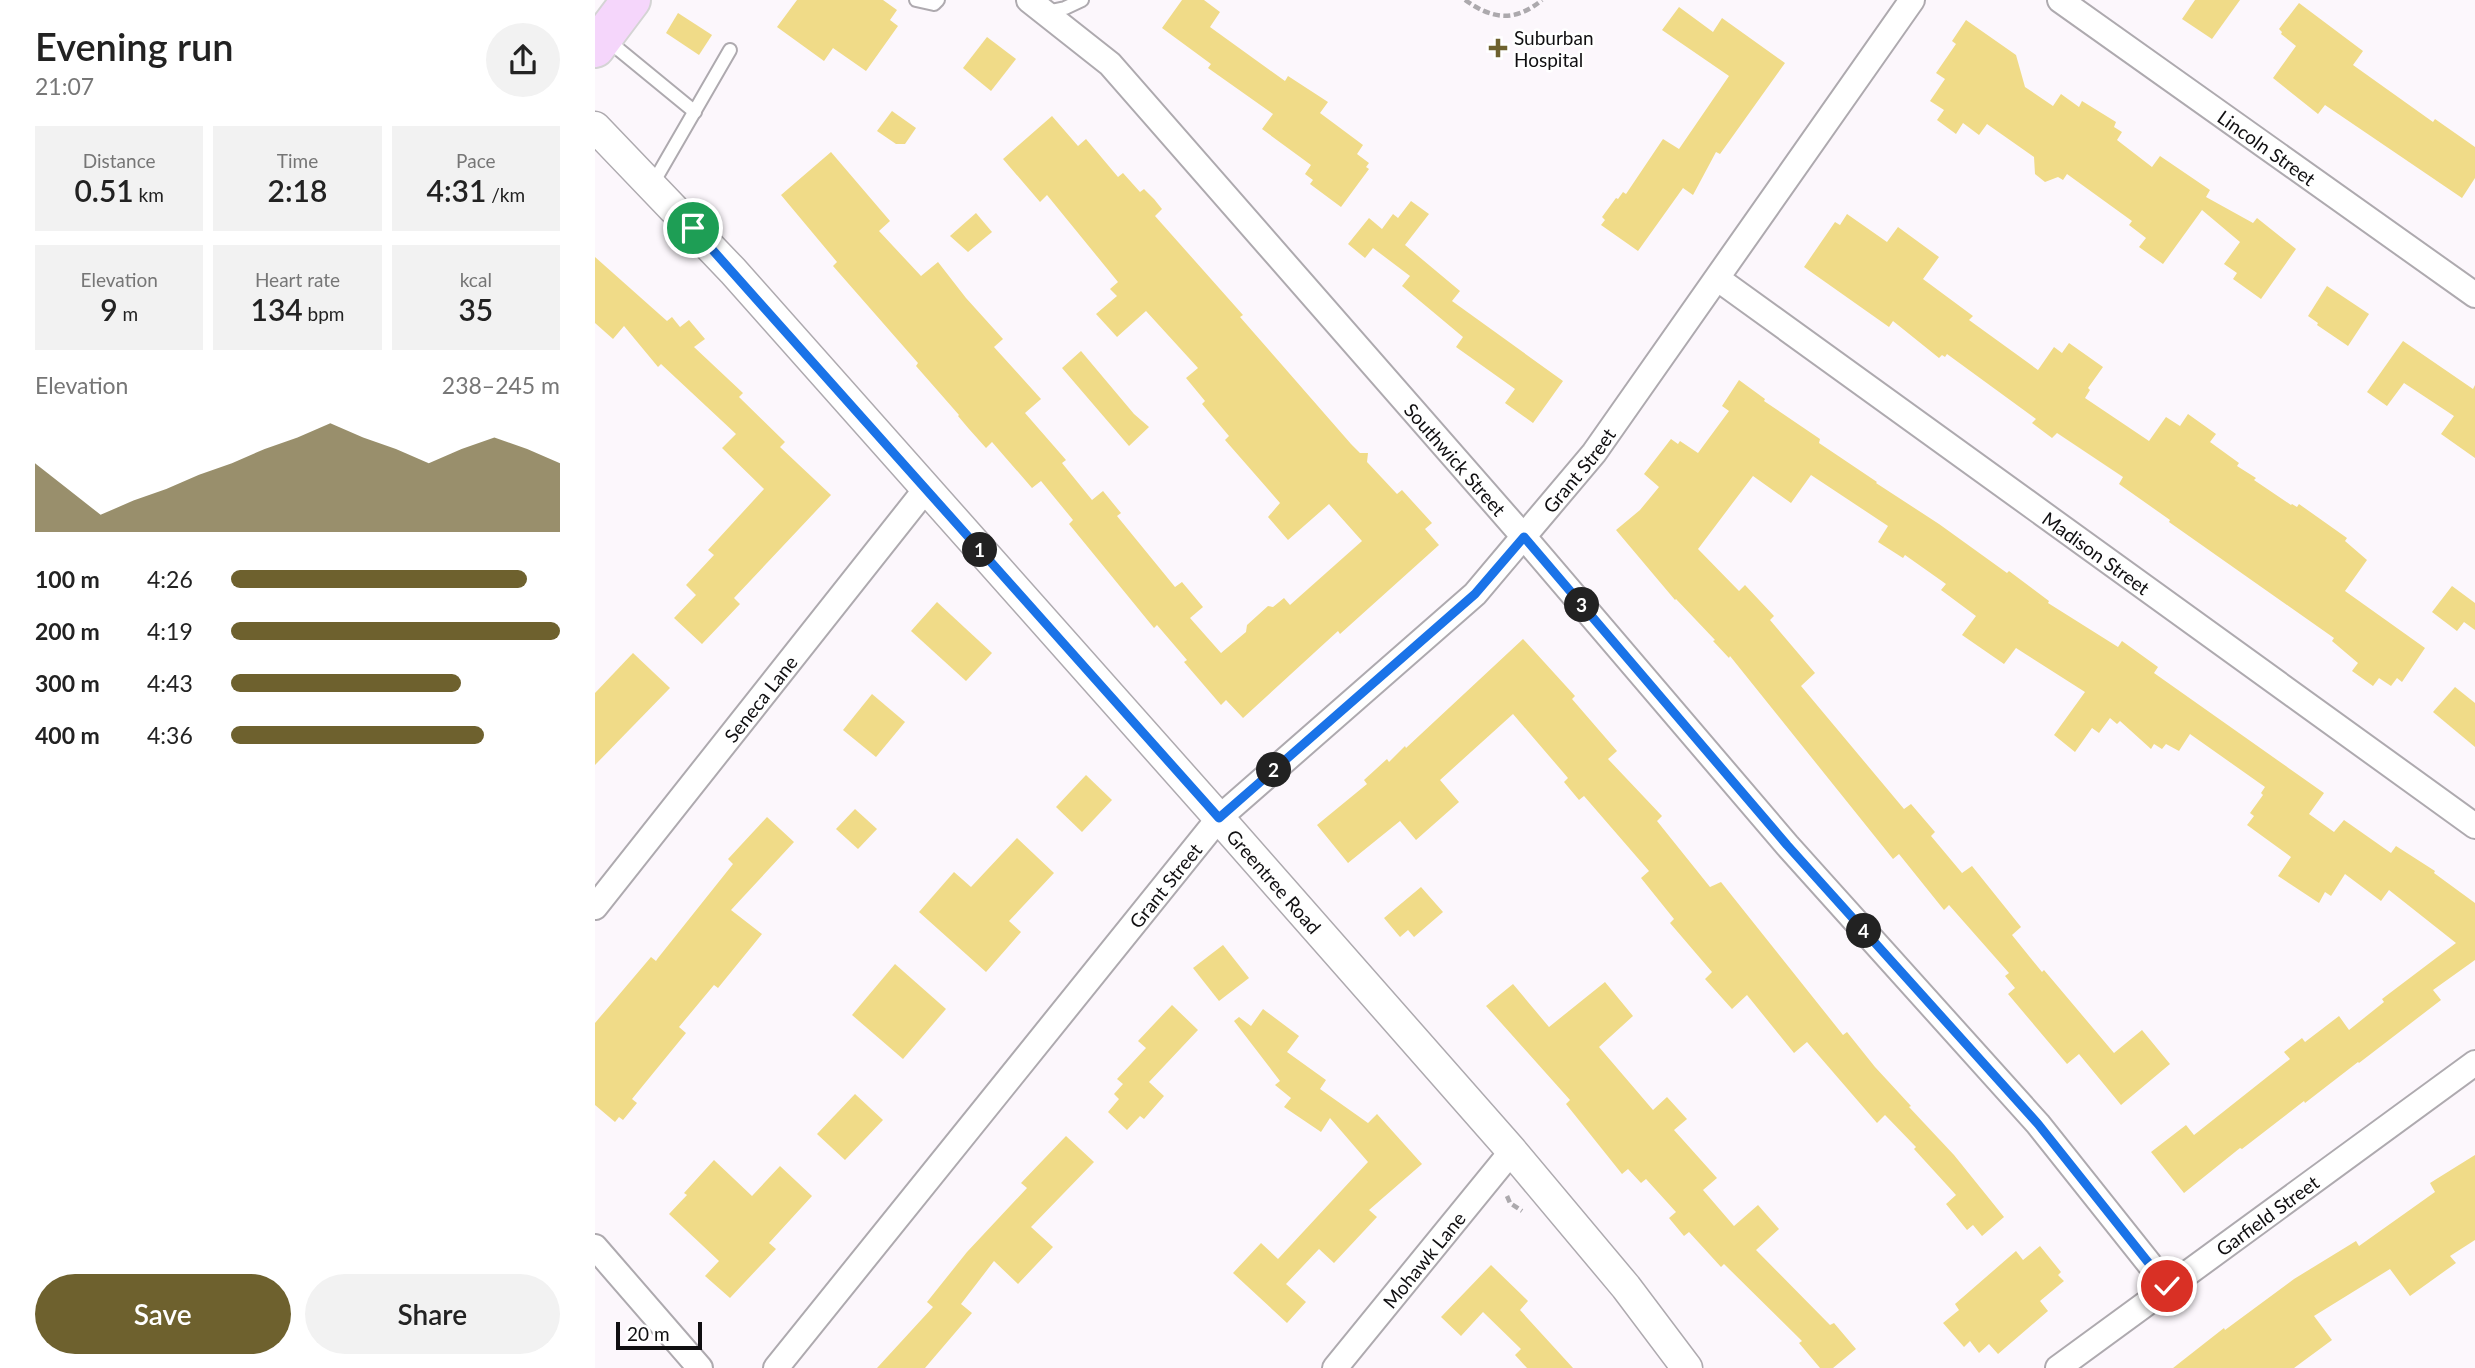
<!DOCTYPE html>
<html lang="en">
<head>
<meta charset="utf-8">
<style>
	body { margin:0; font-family:Lato,sans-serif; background:#f2f2f2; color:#222; height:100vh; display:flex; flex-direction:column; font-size:26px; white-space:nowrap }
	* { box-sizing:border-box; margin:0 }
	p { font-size:23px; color:#767676 }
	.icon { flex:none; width:38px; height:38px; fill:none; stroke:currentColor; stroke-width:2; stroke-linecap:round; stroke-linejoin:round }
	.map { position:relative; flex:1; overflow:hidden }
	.side { display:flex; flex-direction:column; background:#fff; width:595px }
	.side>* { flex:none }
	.scale { position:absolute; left:21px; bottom:18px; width:86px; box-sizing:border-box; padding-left:7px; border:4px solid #100f11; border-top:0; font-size:19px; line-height:24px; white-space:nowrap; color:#100f11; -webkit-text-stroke:5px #fff; paint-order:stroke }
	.pin { position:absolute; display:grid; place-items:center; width:60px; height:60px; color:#fff; margin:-30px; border:4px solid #fff; border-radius:50%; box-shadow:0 2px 7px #0007 }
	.km { position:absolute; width:35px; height:35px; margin:-18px; border-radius:50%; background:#222; color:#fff; font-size:19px; line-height:35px; text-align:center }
	.round { display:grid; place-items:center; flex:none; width:74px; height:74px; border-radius:37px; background:#f2f2f2 }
	.overview { display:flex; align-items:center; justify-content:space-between; height:119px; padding:0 35px }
	h1 { font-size:38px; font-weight:600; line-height:52px }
	.stats { display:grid; grid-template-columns:repeat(3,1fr); gap:10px; height:119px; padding:7px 35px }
	.stats div { display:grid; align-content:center; border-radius:0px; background:#f2f2f2; text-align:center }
	.stats b { font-size:30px; font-weight:600 }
	.stats small { font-size:19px; font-weight:400 }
	.stats p { font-size:19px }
	.chart { height:196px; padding:14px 35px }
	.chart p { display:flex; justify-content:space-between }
	.chart svg { width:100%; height:126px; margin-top:7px; fill:#6e612e; opacity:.7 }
	.cta { display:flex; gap:14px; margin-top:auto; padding:14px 35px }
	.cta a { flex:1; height:80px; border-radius:42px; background:#6e612e; color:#fff; font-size:28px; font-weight:600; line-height:80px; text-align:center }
	.cta a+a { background:#f2f2f2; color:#222 }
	ul { padding:0 35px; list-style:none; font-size:23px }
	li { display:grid; grid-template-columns:112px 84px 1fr; align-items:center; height:52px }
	li i { height:18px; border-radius:9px; background:#6e612e }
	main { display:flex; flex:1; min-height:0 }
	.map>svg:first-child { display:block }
	.building { fill:#f0db88 }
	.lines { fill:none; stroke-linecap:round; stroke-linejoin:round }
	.service-casing { stroke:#aeaaaf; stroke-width:16 }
	.minor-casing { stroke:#aeaaaf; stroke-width:28 }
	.tertiary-casing { stroke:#aeaaaf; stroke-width:33 }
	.primary-casing { stroke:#d4d4d4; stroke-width:42 }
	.path { stroke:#aca9ad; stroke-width:4.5; stroke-dasharray:7 3.5; stroke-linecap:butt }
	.service { stroke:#fff; stroke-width:12 }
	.minor { stroke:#fff; stroke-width:24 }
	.tertiary { stroke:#fff; stroke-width:30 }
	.primary { stroke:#f5d6fb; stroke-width:38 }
	.route-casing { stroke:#fff; stroke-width:14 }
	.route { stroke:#1a73e8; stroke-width:9 }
	.poi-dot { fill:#6e612e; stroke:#fff; stroke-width:2.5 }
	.labels { text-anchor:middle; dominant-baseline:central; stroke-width:5; stroke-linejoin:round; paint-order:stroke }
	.poi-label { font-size:19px; fill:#100f11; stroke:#fff; text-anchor:start }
	.street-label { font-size:19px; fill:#100f11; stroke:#fff }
</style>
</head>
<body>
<main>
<section class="side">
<div class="overview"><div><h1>Evening run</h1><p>21:07</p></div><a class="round"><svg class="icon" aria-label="share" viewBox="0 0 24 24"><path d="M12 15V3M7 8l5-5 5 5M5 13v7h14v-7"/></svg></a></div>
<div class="stats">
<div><p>Distance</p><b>0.51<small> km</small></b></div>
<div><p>Time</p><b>2:18</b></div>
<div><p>Pace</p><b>4:31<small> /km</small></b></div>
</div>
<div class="stats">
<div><p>Elevation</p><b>9<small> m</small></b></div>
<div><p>Heart rate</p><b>134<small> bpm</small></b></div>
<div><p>kcal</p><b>35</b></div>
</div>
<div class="chart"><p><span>Elevation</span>238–245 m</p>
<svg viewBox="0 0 160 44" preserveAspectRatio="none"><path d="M0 44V20L10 29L20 38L30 33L40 29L50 24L60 20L70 15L80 11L90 6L100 11L110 15L120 20L130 15L140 11L150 15L160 20V44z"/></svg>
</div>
<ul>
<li><b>100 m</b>4:26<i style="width:90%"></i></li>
<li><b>200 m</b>4:19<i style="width:100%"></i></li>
<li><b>300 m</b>4:43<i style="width:70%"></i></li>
<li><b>400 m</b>4:36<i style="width:77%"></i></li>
</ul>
<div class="cta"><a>Save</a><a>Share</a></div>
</section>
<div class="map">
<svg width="1880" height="1368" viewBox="0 0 1880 1368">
	<rect width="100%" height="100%" fill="#fcf7fc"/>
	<g class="building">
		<path d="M202,0H288L302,10L295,20L303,26L271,71L238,48L229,61L182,27Z"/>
		<path d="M587,0H609L625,12L615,27L690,81L693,76L733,102L725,113L768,145L762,154L774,163L771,167L774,169L746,207L715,184L718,180L710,174L716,165L667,129L678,114L613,68L616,64L567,28Z"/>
		<path d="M1600,0H1645L1617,39L1587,19Z"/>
		<path d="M1704,3L1768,51L1758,65L1838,122L1840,119L1880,147V178L1867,198L1730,105L1723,114L1678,78L1701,46L1686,34L1687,32L1684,29Z"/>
		<path d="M1084,7L1118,32L1127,18L1190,63L1125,154L1121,152L1098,195L1088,188L1043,251L1006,225L1010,220L1007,217L1021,198L1023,199L1028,192L1031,194L1068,139L1084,149L1134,76L1067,30Z"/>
		<path d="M83,13L117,35L104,55L71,33Z"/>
		<path d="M1371,20L1421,55L1430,87L1458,106L1466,94L1484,107L1487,101L1521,122L1519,127L1527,132L1522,140L1557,167L1565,156L1615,190L1611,197L1658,223L1662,218L1701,249L1666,299L1638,279L1642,273L1629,264L1645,242L1607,210L1568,264L1544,247L1551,238L1534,225L1537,221L1472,174L1468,180L1463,177L1450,182L1440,174L1439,157L1392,124L1384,135L1368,123L1361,134L1342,120L1349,110L1335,101L1350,79L1341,73L1361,44L1357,41Z"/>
		<path d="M392,37L421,59L396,91L368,68Z"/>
		<path d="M297,111L321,128L310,144H301L282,131Z"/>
		<path d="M457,116L483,146L491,139L523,177L528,173L545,192L549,189L559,199L567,209L560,216L648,315L645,317L756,444L765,453H773L772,462L802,494L807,490L837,523L830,529L844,545L745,634L743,631L648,718L631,700L626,705L589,662L592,660L562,625L559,628L474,524L478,520L446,481L437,488L397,442L391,448L374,429L363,416L364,415L321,366L323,363L238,266L242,262L186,195L236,152L295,221L284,231L326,276L343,262L371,298L408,339L399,347L446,399L430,413L471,460L467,463L497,500L508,491L526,513L522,516L580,587L587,582L608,607L595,618L626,653L651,632L652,625L673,606L678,607L689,598L695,605L767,541L734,504L693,540L673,517L685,503L630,440L634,436L607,404L610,401L591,378L603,368L551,311L522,337L501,314L522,296L515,289L523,282L452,195L445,202L408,159Z"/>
		<path d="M816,201L834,214L810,245L865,291L857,301L968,381L938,423L910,403L920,389L861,347L868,337L807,286L815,276L778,248L770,258L753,244L774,218L787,229L798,214L803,218Z"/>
		<path d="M381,213L397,232L373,252L355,236Z"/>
		<path d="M1252,214L1292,242L1303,227L1344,257L1328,279L1378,316L1374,320L1443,370L1459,347L1467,353L1474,343L1508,367L1493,388L1495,390L1490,398L1554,441L1571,417L1585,426L1593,414L1621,434L1615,442L1644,463L1642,466L1661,478L1659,480L1696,505L1697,504L1702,507L1704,504L1752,538L1750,541L1772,560L1750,591L1830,648L1807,682L1802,678L1796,686L1784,678L1778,686L1757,671L1763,663L1737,641L1739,638L1574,522L1575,520L1524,484L1528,477L1462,433L1457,438L1437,423L1441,419L1352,354L1350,357L1347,355L1344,358L1298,321L1294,327L1209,267L1240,222L1245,225Z"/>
		<path d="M0,257L72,321L77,317L85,327L94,320L110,339L99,347L148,393L144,397L190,442L185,447L236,495L139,598L145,604L107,644L79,618L101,595L91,585L119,555L113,550L169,489L127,448L141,434L66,364L63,367L29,326L18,339L0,323Z"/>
		<path d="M1732,286L1774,314L1753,346L1722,325L1723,323L1713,316Z"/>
		<path d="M1808,341L1878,389L1880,385V458L1846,434L1859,416L1809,383L1792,406L1772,392Z"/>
		<path d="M486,351L539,414L554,427L534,446L467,368Z"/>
		<path d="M1144,380L1170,399L1169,401L1225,439L1224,443L1282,482L1281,483L1344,524L1412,573L1414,571L1454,601L1453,603L1523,647L1527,641L1563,667L1559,673L1729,793L1714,814L1739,832L1749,820L1796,853L1801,846L1840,871L1839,873L1880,903V960L1838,990L1846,1000L1764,1063L1763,1062L1710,1103L1709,1101L1647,1149L1645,1148L1589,1193L1556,1152L1591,1125L1599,1135L1695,1059L1689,1052L1707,1038L1710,1042L1744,1016L1754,1030L1789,1002L1787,999L1861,943L1794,890L1786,901L1750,874L1736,896L1730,892L1724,903L1683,876L1696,857L1652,825L1659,816L1655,813L1668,795L1666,793L1670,787L1595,734L1584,751L1571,744L1567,749L1559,744L1556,749L1525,721L1522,724L1515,718L1504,733L1497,728L1480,752L1459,735L1490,692L1421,648L1409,664L1367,635L1381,616L1346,590L1351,584L1310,555L1308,558L1283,542L1293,526L1216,475L1196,503L1158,476L1103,549L1144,591L1150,585L1179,616L1175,620L1220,673L1206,686L1309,809L1316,804L1340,832L1336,836L1367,873L1377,866L1426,927L1417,935L1447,972L1449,970L1519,1053L1547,1030L1575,1064L1526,1105L1484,1054L1472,1064L1413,994L1420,988L1410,976L1414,973L1354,905L1349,910L1304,854L1298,859L1135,656L1134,658L1118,641L1120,640L1081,599L1080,600L1021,530L1045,510L1064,487L1049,474L1076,439L1083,444L1085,441L1103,453L1134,411L1127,406Z"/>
		<path d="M1857,586L1880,603V630L1869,622L1862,631L1837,612Z"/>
		<path d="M342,602L397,653L371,681L316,631Z"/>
		<path d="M928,639L980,696L977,699L1022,751L1013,759L1067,816L1062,821L1115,887L1126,882L1248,1035L1252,1032L1280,1067L1316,1106L1314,1107L1359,1155L1409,1217L1387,1236L1378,1225L1372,1230L1351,1204L1361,1195L1319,1149L1321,1147L1290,1115L1282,1123L1212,1042L1199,1053L1152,995L1137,1009L1110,979L1117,972L1075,923L1079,919L1046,878L1054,871L989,796L984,800L969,782L973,778L918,714L845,780L864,802L821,840L805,821L753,863L722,825L772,784L769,780L792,759L794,762L810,746L811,748Z"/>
		<path d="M38,653L75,688L0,765V693Z"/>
		<path d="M1860,687L1880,703V747L1838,712Z"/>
		<path d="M277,694L310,722L281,757L248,730Z"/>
		<path d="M491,775L517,800L487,832L461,807Z"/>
		<path d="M260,809L282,829L263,849L241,829Z"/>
		<path d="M172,817L199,842L136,910L167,934L123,988L119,985L84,1027L91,1033L37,1099L42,1103L28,1120L24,1117L20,1122L0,1105V1023L56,957L61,961L63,958L138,864L133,859Z"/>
		<path d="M422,838L459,873L414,921L426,932L391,972L324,912L359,872L376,887Z"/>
		<path d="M826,887L848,912L819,937L813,930L805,937L789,918Z"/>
		<path d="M628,945L654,978L624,1001L598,968Z"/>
		<path d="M300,964L351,1009L308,1059L257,1015Z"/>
		<path d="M1010,982L1038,1016L1004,1047L1058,1110L1072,1097L1092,1119L1079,1130L1122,1178L1108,1190L1139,1226L1163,1205L1184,1229L1161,1250L1235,1325L1239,1323L1261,1349L1238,1368H1225L1204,1343L1207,1341L1129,1264L1126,1267L1094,1232L1089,1236L1074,1218L1081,1212L1051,1179L1046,1183L1033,1169L1027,1174L971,1104L975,1100L891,1006L918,984L954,1027Z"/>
		<path d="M577,1005L603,1030L554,1082L569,1096L549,1119L545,1116L532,1130L513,1112L524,1099L519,1094L528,1084L522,1079L551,1048L543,1041Z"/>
		<path d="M668,1009L704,1036L692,1052L731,1080L725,1089L773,1123L782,1114L827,1164L774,1210L782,1217L739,1263L724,1249L691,1284L711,1302L692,1323L638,1273L666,1243L683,1259L773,1162L735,1118L726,1132L689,1107L696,1098L680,1085L685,1081L639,1021L644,1017L656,1026Z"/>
		<path d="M260,1094L288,1120L250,1160L222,1134Z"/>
		<path d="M471,1136L499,1162L436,1227L458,1247L423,1284L399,1261L366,1304L377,1313L330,1368H282L338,1307L332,1302L372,1252L432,1188L426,1183Z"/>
		<path d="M1880,1155V1240L1855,1256L1861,1263L1815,1296L1795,1269L1719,1316L1737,1340L1699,1368H1578L1629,1328L1630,1330L1699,1279L1761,1241L1764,1246L1840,1192L1835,1183Z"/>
		<path d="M119,1160L157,1196L185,1166L217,1196L174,1243L181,1249L135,1298L110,1276L124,1261L74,1214L92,1195L89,1193Z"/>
		<path d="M1445,1246L1466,1272L1463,1275L1469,1281L1445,1301L1453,1311L1403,1354L1394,1344L1384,1353L1375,1341L1369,1347L1348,1323L1364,1310L1360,1304L1421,1251L1428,1260Z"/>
		<path d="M896,1265L933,1301L925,1310L978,1368H932L920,1355L926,1349L888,1312L866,1336L846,1317Z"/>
	</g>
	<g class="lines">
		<g class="service-casing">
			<g id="service">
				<path d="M321,0L339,4L343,0"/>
				<path d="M451,12L470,8L487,0"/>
				<path d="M11,39L100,112"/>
				<path d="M57,185L135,50"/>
			</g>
		</g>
		<g class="minor-casing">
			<g id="minor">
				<path id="s1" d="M434,0L515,64L929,537L1192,845L1443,1124L1572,1286"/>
				<path id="s2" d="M1465,0L1880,295"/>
				<path id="s3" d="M1123,279L1880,826"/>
				<path id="s4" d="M0,907L331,489"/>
				<path d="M0,1247L105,1368"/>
				<path id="s5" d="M181,1368L624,818L880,594L999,453L1317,0"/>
				<path id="s6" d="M740,1368L917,1151"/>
				<path id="s7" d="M1463,1368L1880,1063"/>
			</g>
		</g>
		<g class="tertiary-casing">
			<g id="tertiary">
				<path id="s8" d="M0,127L138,271L624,818L917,1151L1031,1287L1092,1368"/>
			</g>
		</g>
		<g class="primary-casing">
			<path id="primary" d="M0,48L36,0"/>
		</g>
		<g class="path">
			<path d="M870,0C897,19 919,23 947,0"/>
			<path d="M912,1196L915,1203L927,1211"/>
		</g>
		<use href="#service" class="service"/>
		<use href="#minor" class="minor"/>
		<use href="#tertiary" class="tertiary"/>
		<use href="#primary" class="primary"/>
	</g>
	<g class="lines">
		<g class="route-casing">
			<path id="route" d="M98,228L624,818L880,594L929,537L1192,845L1443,1124L1572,1286"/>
		</g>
		<use href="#route" class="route"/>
	</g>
	<path class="poi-dot" d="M899.5 37.5h7v7h7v7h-7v7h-7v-7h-7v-7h7z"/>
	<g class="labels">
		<g class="poi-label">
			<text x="919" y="37">Suburban<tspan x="919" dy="22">Hospital</tspan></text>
		</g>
		<g class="street-label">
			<text stroke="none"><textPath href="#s2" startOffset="254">Lincoln Street</textPath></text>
			<text stroke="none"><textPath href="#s1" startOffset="628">Southwick Street</textPath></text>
			<text stroke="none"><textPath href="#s5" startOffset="1208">Grant Street</textPath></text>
			<text stroke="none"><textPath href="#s3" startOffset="467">Madison Street</textPath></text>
			<text stroke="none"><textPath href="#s4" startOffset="266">Seneca Lane</textPath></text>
			<text stroke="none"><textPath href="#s8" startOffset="1015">Greentree Road</textPath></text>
			<text stroke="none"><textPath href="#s5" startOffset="620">Grant Street</textPath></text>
			<text stroke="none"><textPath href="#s7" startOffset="259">Garfield Street</textPath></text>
			<text stroke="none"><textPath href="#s6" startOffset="140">Mohawk Lane</textPath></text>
		</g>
	</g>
</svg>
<div class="scale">20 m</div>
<div class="pin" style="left:98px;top:228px;background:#1e9e55"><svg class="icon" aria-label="arrive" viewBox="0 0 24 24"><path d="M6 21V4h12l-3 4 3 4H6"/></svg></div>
<div class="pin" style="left:1572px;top:1286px;background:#d93025"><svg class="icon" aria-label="check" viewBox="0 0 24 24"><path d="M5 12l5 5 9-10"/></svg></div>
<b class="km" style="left:385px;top:550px">1</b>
<b class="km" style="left:679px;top:770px">2</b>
<b class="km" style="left:987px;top:605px">3</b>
<b class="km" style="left:1269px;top:931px">4</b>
</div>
</main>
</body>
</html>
